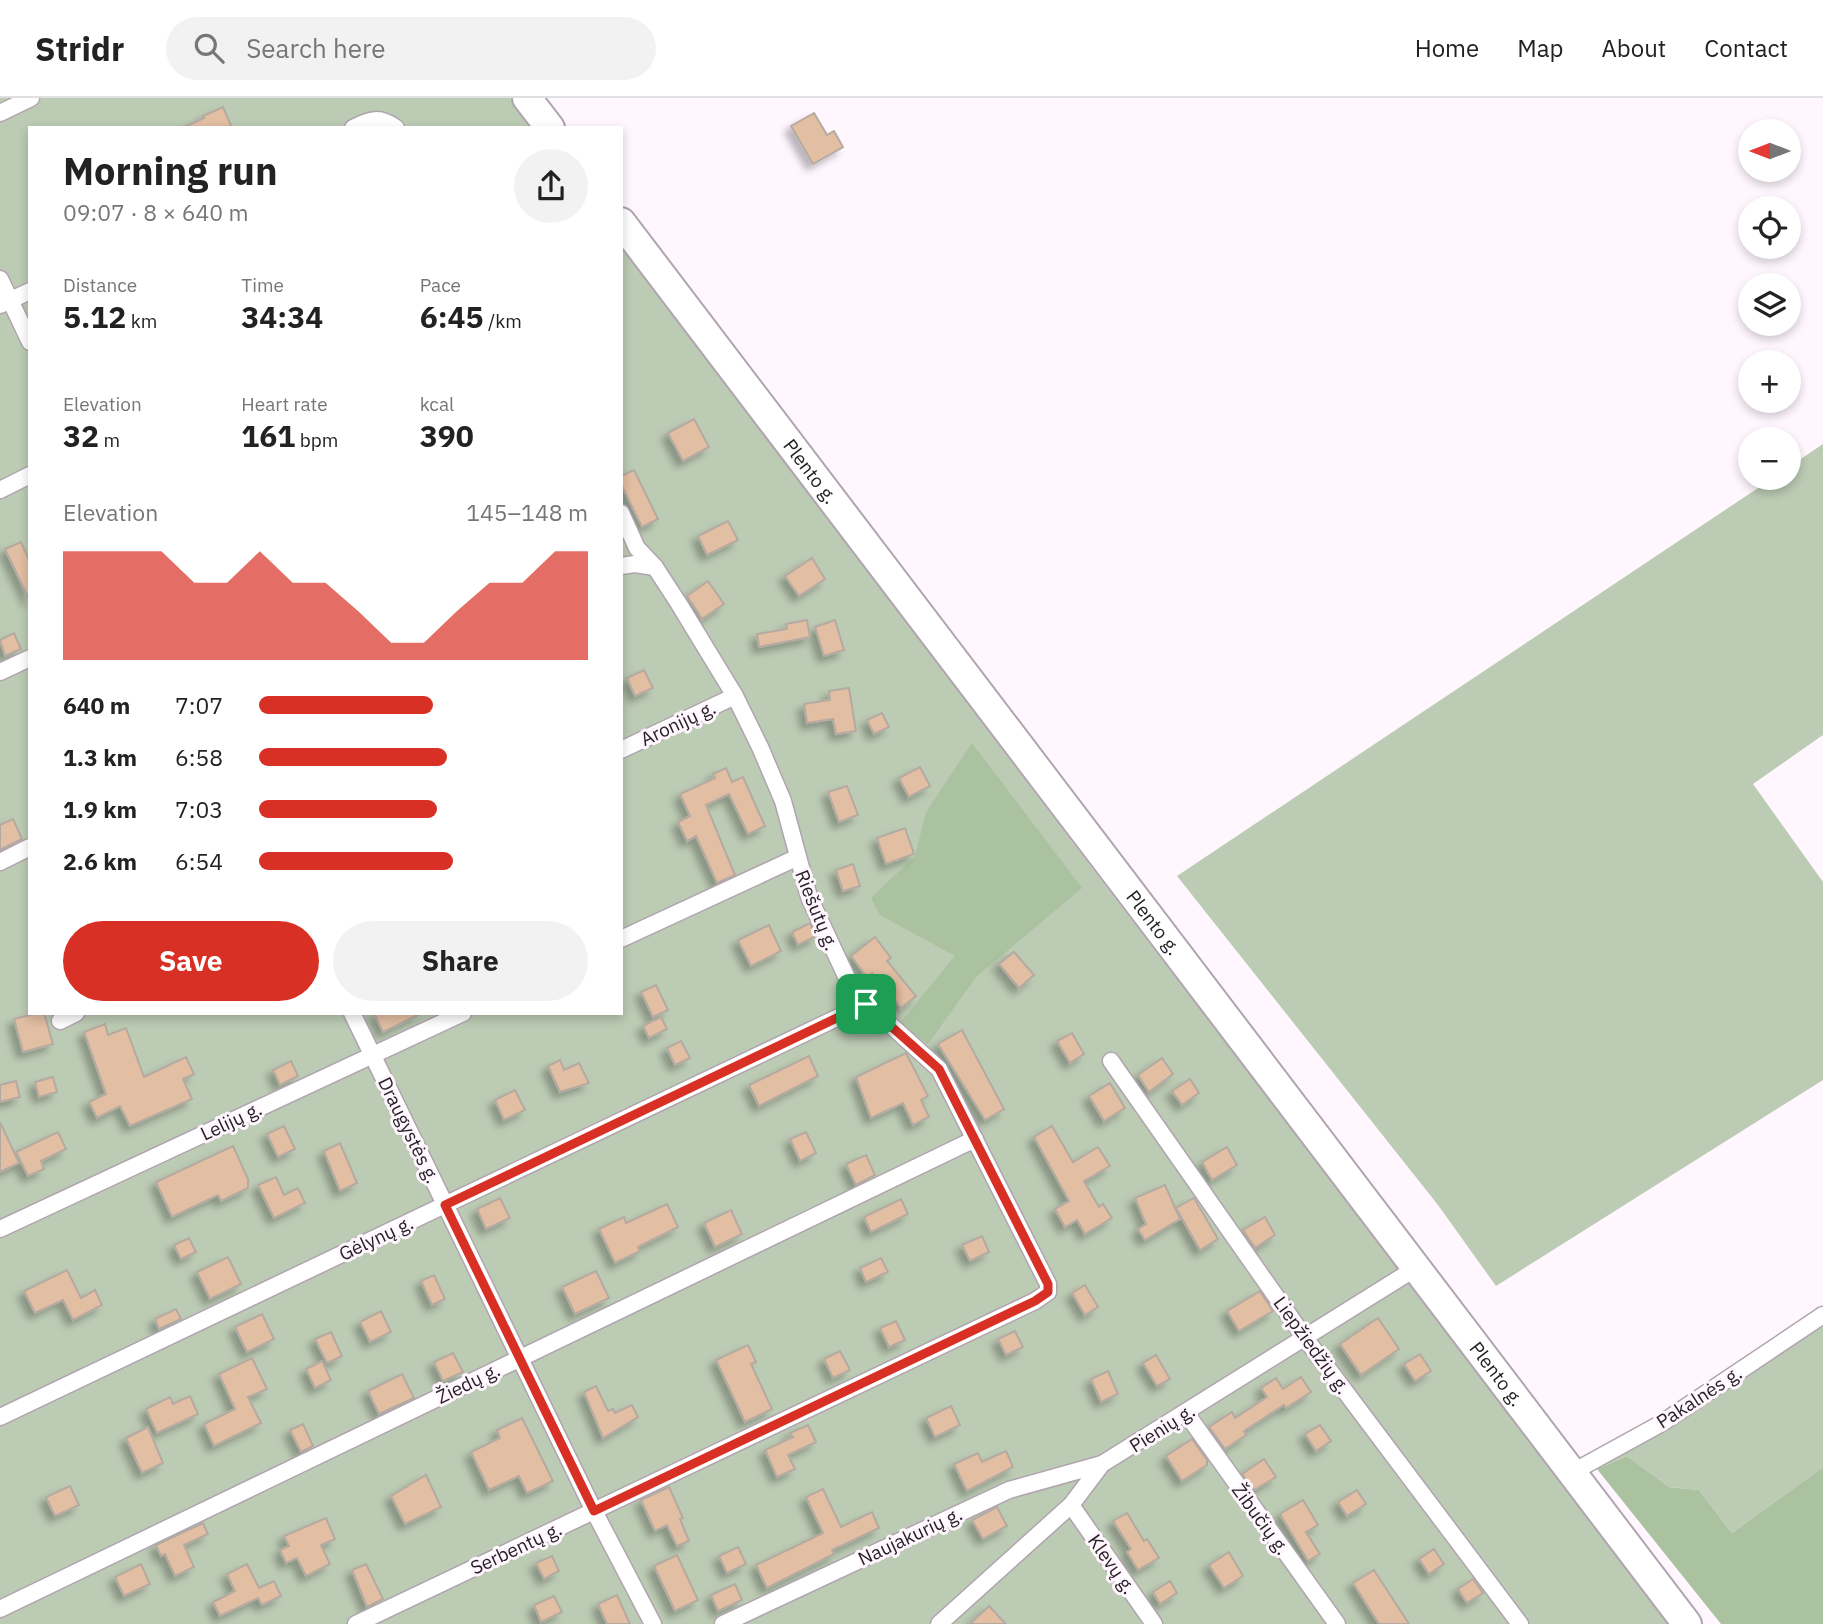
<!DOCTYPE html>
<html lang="en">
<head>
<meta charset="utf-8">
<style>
	body { margin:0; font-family:"IBM Plex Sans",sans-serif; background:#f2f2f2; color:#222; height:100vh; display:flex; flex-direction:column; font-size:26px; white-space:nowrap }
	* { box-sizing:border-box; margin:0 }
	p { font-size:23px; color:#767676 }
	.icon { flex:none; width:38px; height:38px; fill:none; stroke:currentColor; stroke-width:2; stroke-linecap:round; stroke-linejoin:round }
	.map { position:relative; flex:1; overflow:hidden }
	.side { position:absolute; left:28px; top:28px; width:595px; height:889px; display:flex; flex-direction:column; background:#fff; border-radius:0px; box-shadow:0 4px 10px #0003 }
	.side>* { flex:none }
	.needle { width:46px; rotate:270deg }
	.tools { position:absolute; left:1738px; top:21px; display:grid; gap:14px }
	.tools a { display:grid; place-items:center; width:63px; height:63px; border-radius:50%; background:#fff; box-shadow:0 4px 10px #0003; font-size:35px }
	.pin { position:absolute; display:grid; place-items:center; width:60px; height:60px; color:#fff; margin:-30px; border-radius:14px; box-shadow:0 4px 10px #0006 }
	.round { display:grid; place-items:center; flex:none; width:74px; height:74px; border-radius:37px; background:#f2f2f2 }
	.overview { display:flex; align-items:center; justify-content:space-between; height:119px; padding:0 35px }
	h1 { font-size:38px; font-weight:700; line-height:52px }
	.metrics { display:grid; grid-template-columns:repeat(3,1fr); gap:10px; height:119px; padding:7px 35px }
	.metrics div { display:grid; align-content:center }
	.metrics b { font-size:30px; font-weight:700 }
	.metrics small { font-size:19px; font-weight:400 }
	.metrics p { font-size:19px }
	.chart { height:196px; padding:14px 35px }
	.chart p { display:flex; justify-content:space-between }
	.chart svg { width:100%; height:126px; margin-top:7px; fill:#d93025; opacity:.7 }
	.button { display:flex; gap:14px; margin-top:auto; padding:14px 35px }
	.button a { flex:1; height:80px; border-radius:42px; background:#d93025; color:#fff; font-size:28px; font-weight:700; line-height:80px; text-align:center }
	.button a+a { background:#f2f2f2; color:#222 }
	ul { padding:0 35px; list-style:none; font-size:23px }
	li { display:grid; grid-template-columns:112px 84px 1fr; align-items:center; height:52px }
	li i { height:18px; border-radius:9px; background:#d93025 }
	header { display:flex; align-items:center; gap:42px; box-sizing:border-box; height:98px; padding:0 35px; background:#fff; border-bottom:2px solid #e0e0e0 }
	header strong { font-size:33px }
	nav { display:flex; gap:38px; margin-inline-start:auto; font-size:24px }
	.search { width:490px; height:63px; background:#f2f2f2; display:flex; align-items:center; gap:18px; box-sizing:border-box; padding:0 24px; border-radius:38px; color:#767676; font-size:26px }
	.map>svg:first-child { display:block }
	.green { fill:#bccbb4 }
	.forest { fill:#aac29f }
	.building { fill:#e2bea2; stroke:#b5aaa1; stroke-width:2; filter:url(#shadow) }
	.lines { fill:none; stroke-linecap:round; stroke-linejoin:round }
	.minor-casing { stroke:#b0a5af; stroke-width:19 }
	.trunk-casing { stroke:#b0a5af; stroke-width:32 }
	.minor { stroke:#fff; stroke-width:16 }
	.trunk { stroke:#fff; stroke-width:28 }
	.route-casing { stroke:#fff; stroke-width:14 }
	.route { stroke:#d93025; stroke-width:9 }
	.labels { text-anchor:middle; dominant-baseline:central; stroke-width:6; stroke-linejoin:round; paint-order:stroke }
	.street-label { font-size:19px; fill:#231f23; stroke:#fff6fe }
</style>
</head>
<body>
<header>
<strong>Stridr</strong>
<div class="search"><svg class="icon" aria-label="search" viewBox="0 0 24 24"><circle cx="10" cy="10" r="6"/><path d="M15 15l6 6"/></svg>Search here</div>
<nav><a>Home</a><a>Map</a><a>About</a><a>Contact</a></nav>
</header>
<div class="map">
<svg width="1823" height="1526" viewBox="0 0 1823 1526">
	<defs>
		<filter id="shadow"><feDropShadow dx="-6" dy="6" stdDeviation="3.5" flood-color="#0004"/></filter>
	</defs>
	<rect width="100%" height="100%" fill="#fff6fe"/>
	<g class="green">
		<path d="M0,0H510L533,30H30V915H621V147L1098,778L1670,1526H0Z"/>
		<path d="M1823,346V637L1753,686L1823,784V982L1496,1188L1438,1107L1177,778L1773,380H1788L1789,369Z"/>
		<path d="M1823,1215V1369L1732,1435L1699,1392L1669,1389L1627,1358L1597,1371L1596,1359Z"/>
	</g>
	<g class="forest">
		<path d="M972,645L1082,790L976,879L928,946L899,926L955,858L880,817L871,800L915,758L926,714Z"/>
		<path d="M1627,1358L1669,1389L1699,1392L1732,1435L1823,1369V1526H1721L1597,1371Z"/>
	</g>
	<g class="building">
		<path d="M223,9L232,30H182L204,20L203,18Z"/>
		<path d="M814,15L827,37L834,33L843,49L813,66L791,28Z"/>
		<path d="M694,321L709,349L683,363L668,335Z"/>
		<path d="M634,372L658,421L642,429L621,386V378Z"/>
		<path d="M728,423L738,442L707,457L698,438Z"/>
		<path d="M21,444L30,464V503L5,451Z"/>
		<path d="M812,460L825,481L799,498L785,478Z"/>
		<path d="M708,483L724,506L702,521L687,498Z"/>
		<path d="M807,522L810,539L759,549L757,536L787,531L786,526Z"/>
		<path d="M835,522L844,552L824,558L815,529Z"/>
		<path d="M14,535L21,551L5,558L0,542Z"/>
		<path d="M644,572L653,590L635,598L627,580Z"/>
		<path d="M849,590L856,633L836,636L833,621L807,625L804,606L830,602L829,593Z"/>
		<path d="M882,615L889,629L874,636L867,622Z"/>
		<path d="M920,669L930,688L909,699L899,680Z"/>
		<path d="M726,670L732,684L743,679L765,728L748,736L729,696L706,707L735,777L717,785L696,738L687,743L678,724L690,718L680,696L715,680L713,676Z"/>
		<path d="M847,688L858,717L839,724L828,694Z"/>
		<path d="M13,721L22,741L0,752V727Z"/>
		<path d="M905,730L914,756L886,766L877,740Z"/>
		<path d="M853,766L860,788L843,793L836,772Z"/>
		<path d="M810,825L816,838L798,847L792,834Z"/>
		<path d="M769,827L781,853L751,868L738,842Z"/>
		<path d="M875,839L891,860L887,863L916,898L901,910L872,875L867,879L851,858Z"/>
		<path d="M1014,854L1034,877L1019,890L999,866Z"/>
		<path d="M656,887L668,912L653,919L641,894Z"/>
		<path d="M37,915H44L53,946L23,954L14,921Z"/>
		<path d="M374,915H422L383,934Z"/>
		<path d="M661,919L667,931L649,940L643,928Z"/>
		<path d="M105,926L108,937L126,930L144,979L186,959L194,976L183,981L192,1001L130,1028L120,1008L97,1020L89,1004L106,996L84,934Z"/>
		<path d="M962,932L1004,1011L985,1022L938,946Z"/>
		<path d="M1072,935L1084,956L1070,965L1057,943Z"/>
		<path d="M681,943L690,960L675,967L667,950Z"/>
		<path d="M906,955L928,998L921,1002L929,1019L913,1027L903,1005L871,1020L856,979Z"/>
		<path d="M809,958L818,978L759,1008L749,987Z"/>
		<path d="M1162,960L1173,976L1149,994L1138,977Z"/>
		<path d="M560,962L564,972L579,965L589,985L560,994L548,968Z"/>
		<path d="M291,963L298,978L280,987L273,972Z"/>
		<path d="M53,979L57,994L39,999L35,984Z"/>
		<path d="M1190,981L1199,995L1182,1007L1172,993Z"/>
		<path d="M16,983L20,999L0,1004V987Z"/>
		<path d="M1110,985L1125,1010L1104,1023L1089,998Z"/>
		<path d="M515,992L525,1012L504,1022L495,1002Z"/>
		<path d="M0,1024L19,1065L0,1074Z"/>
		<path d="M284,1028L295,1051L278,1059L267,1036Z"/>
		<path d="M1052,1028L1073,1064L1098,1049L1110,1068L1084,1083L1099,1109L1103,1106L1112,1120L1085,1136L1077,1122L1065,1129L1055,1111L1069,1103L1034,1039Z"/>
		<path d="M58,1034L66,1051L41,1063L44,1071L28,1078L16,1054Z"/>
		<path d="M806,1034L816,1055L800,1063L790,1041Z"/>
		<path d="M340,1045L357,1085L340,1093L324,1053Z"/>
		<path d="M233,1048L248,1081V1090L221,1103L218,1097L172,1119L156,1084Z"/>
		<path d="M1227,1049L1237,1067L1212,1082L1202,1064Z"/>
		<path d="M866,1057L875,1077L856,1087L846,1066Z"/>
		<path d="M276,1079L284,1097L298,1090L305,1105L274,1120L258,1087Z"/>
		<path d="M1165,1087L1180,1121L1145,1142L1138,1131L1146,1126L1135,1100Z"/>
		<path d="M500,1100L510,1120L486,1131L477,1111Z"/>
		<path d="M1194,1100L1218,1141L1200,1152L1176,1110Z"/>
		<path d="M901,1101L908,1116L871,1134L864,1119Z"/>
		<path d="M667,1106L678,1129L638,1149L640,1153L615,1165L599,1131L624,1119L626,1125Z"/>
		<path d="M731,1112L742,1136L715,1149L704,1125Z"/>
		<path d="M1265,1119L1275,1137L1255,1150L1243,1132Z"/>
		<path d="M982,1138L989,1154L970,1163L962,1147Z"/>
		<path d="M189,1140L196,1154L181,1161L174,1147Z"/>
		<path d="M228,1159L241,1186L210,1201L197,1174Z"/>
		<path d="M881,1160L888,1174L866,1184L860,1170Z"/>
		<path d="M67,1172L81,1200L95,1192L102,1207L73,1222L63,1202L35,1215L24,1193Z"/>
		<path d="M596,1173L609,1200L575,1216L562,1189Z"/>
		<path d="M434,1177L445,1201L432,1207L421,1183Z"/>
		<path d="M1085,1187L1098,1209L1085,1217L1072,1195Z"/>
		<path d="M1260,1193L1273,1213L1239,1233L1227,1213Z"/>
		<path d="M176,1211L181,1221L159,1231L155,1221Z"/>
		<path d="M381,1213L391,1234L370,1244L360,1224Z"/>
		<path d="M262,1216L274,1241L247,1254L235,1229Z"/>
		<path d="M1378,1220L1399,1251L1361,1277L1340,1246Z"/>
		<path d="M896,1223L905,1242L889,1249L880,1230Z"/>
		<path d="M1015,1233L1023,1249L1006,1257L998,1241Z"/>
		<path d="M331,1234L342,1258L327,1265L315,1241Z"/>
		<path d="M748,1247L756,1264L751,1266L772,1311L745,1324L716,1262Z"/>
		<path d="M840,1253L850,1272L833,1280L824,1261Z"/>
		<path d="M453,1255L463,1274L443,1283L434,1264Z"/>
		<path d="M1420,1256L1431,1273L1415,1283L1404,1266Z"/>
		<path d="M1156,1257L1170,1281L1157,1288L1143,1265Z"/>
		<path d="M252,1260L267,1291L248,1299L261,1325L214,1348L204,1326L235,1311L219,1276Z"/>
		<path d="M322,1263L331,1282L315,1290L306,1271Z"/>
		<path d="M1108,1273L1118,1296L1101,1304L1091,1281Z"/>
		<path d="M402,1276L414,1300L379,1316L368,1293Z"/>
		<path d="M1301,1279L1311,1294L1286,1310L1284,1307L1244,1333L1246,1337L1225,1351L1209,1329L1232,1314L1235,1320L1267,1299L1261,1290L1276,1280L1283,1291Z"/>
		<path d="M596,1288L608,1313L613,1311L615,1315L632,1307L638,1319L603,1340L584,1294Z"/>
		<path d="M190,1298L198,1316L157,1335L146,1311L170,1299L173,1306Z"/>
		<path d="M951,1308L960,1327L935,1339L926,1320Z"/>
		<path d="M522,1320L553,1383L527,1395L519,1378L489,1392L471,1354L500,1340L497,1332Z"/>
		<path d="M303,1326L313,1348L301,1354L290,1332Z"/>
		<path d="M808,1327L816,1344L788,1357L795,1371L777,1379L765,1352L793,1339L790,1335Z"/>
		<path d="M1320,1327L1331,1343L1316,1353L1305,1336Z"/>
		<path d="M148,1329L163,1365L142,1375L126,1340Z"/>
		<path d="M1192,1341L1207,1362V1367L1182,1383L1166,1358Z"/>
		<path d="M1006,1353L1013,1369L967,1393L954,1366L978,1355L982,1364Z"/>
		<path d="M1264,1361L1276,1379L1254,1392L1242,1376Z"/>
		<path d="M426,1377L441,1409L405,1426L391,1398Z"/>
		<path d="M70,1388L79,1407L55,1418L46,1399Z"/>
		<path d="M669,1389L683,1420L680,1421L689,1443L677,1448L667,1427L655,1433L641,1402Z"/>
		<path d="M823,1391L841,1429L872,1414L879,1430L832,1452L834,1456L767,1490L756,1467L823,1435L806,1399Z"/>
		<path d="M1357,1392L1366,1406L1347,1418L1338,1404Z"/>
		<path d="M1303,1402L1318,1427L1306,1434L1320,1456L1308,1463L1280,1416Z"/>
		<path d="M997,1409L1007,1428L983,1441L972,1422Z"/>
		<path d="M1127,1415L1144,1443L1147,1441L1159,1460L1138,1472L1127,1454L1131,1451L1113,1423Z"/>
		<path d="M326,1420L335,1441L321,1447L330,1466L306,1478L297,1460L286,1465L280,1452L289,1448L284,1438Z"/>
		<path d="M203,1425L208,1436L184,1447L194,1469L175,1478L165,1456L161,1458L156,1447Z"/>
		<path d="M738,1449L746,1466L727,1475L719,1458Z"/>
		<path d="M1434,1451L1444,1466L1429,1476L1419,1461Z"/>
		<path d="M1229,1454L1243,1478L1224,1490L1209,1467Z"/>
		<path d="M677,1457L698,1502L675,1513L654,1468Z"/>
		<path d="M552,1458L559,1473L544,1481L536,1465Z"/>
		<path d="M141,1466L150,1486L124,1498L115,1479Z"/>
		<path d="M247,1466L259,1490L274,1483L281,1498L262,1507L258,1500L220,1518L213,1504L235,1493L227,1476Z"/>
		<path d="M366,1466L383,1501L367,1509L352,1472Z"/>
		<path d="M1374,1472L1409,1526H1379L1353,1485Z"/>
		<path d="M1473,1481L1483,1495L1467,1505L1458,1491Z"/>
		<path d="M1170,1483L1177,1495L1160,1506L1153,1494Z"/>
		<path d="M735,1486L742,1502L718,1513L711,1497Z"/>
		<path d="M617,1497L630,1526H607L598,1506Z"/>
		<path d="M554,1498L562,1514L541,1524L534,1507Z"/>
		<path d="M989,1508L1006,1526H970Z"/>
	</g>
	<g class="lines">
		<g class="minor-casing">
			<g id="minor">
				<path d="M0,15L31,0"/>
				<path d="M353,30C370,21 380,18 396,30"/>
				<path d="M0,181L30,244"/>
				<path d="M0,207L30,193"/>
				<path d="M0,392L30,377"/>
				<path d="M621,468L635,466L655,469"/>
				<path d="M0,574L30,560"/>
				<path d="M621,652L735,598"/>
				<path d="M0,764L30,749"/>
				<path d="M621,841L796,760"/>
				<path d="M352,915L594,1413L653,1526"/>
				<path d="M60,923L76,915"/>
				<path d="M1111,963L1305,1240L1520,1526"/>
				<path d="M0,1131L463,915"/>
				<path d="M1186,1315L1337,1526"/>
				<path d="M0,1319L866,906"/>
				<path d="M1571,1375L1662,1325L1823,1217"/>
				<path d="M1071,1407L1154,1526"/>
				<path d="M0,1511L975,1041"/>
				<path d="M356,1526L1035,1203L1048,1194V1186L939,971L853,893L809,799L783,703L760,649L735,598L679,506L655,469L637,450L621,415"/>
				<path d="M723,1526L1009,1392L1102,1366"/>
				<path d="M939,1526L1071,1407L1102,1366L1416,1170"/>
			</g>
		</g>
		<g class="trunk-casing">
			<g id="trunk">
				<path d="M527,0L550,30"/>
				<path id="s1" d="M621,124L1687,1526"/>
			</g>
		</g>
		<use href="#minor" class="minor"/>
		<use href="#trunk" class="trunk"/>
	</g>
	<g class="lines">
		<g class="route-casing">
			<path id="route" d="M866,906L939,971L1048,1186V1194L1035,1203L594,1413L445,1107Z"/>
		</g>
		<use href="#route" class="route"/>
	</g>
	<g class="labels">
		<g class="street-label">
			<text stroke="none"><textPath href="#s1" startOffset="313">Plento g.</textPath></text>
			<text transform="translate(678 625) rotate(-25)">Aronijų g.</text>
			<text transform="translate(817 812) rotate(68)">Riešutų g.</text>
			<text stroke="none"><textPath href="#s1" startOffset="880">Plento g.</textPath></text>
			<text transform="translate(231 1023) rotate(-25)">Lelijų g.</text>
			<text transform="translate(409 1032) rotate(64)">Draugystės g.</text>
			<text transform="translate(376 1140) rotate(-25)">Gėlynų g.</text>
			<text transform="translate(1312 1247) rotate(54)">Liepžiedžių g.</text>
			<text stroke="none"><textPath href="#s1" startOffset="1447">Plento g.</textPath></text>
			<text transform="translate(468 1285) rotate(-26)">Žiedų g.</text>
			<text transform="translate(1699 1299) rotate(-33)">Pakalnės g.</text>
			<text transform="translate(1162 1330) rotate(-32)">Pienių g.</text>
			<text transform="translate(1261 1421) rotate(54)">Žibučių g.</text>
			<text transform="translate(910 1438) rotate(-25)">Naujakurių g.</text>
			<text transform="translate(516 1450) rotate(-25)">Serbentų g.</text>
			<text transform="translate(1112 1466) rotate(55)">Klevų g.</text>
		</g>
	</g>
</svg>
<div class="tools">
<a><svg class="needle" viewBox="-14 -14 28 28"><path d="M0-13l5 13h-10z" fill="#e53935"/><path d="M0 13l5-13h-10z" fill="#767676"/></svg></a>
<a><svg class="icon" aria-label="locate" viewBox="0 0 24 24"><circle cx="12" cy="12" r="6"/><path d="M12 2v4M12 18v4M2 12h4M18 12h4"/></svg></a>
<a><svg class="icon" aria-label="layers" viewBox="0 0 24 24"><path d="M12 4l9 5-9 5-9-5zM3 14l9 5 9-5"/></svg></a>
<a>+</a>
<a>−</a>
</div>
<div class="pin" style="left:866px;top:906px;background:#1e9e55"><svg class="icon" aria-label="arrive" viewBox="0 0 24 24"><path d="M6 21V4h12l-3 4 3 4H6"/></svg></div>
<section class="side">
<div class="overview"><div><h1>Morning run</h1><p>09:07 · 8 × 640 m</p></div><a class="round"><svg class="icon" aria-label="share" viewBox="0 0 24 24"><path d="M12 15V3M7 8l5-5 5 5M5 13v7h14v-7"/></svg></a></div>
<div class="metrics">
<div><p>Distance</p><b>5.12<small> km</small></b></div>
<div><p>Time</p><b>34:34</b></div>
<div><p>Pace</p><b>6:45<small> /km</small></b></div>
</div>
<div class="metrics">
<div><p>Elevation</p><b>32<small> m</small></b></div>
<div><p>Heart rate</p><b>161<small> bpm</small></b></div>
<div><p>kcal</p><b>390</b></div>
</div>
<div class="chart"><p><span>Elevation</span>145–148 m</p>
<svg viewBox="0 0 160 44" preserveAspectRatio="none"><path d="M0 44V6L10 6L20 6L30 6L40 17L50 17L60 6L70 17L80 17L90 27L100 38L110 38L120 27L130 17L140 17L150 6L160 6V44z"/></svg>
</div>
<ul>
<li><b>640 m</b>7:07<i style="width:53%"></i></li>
<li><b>1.3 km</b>6:58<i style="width:57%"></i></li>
<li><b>1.9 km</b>7:03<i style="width:54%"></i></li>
<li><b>2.6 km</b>6:54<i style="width:59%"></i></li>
</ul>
<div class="button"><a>Save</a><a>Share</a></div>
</section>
</div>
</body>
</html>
